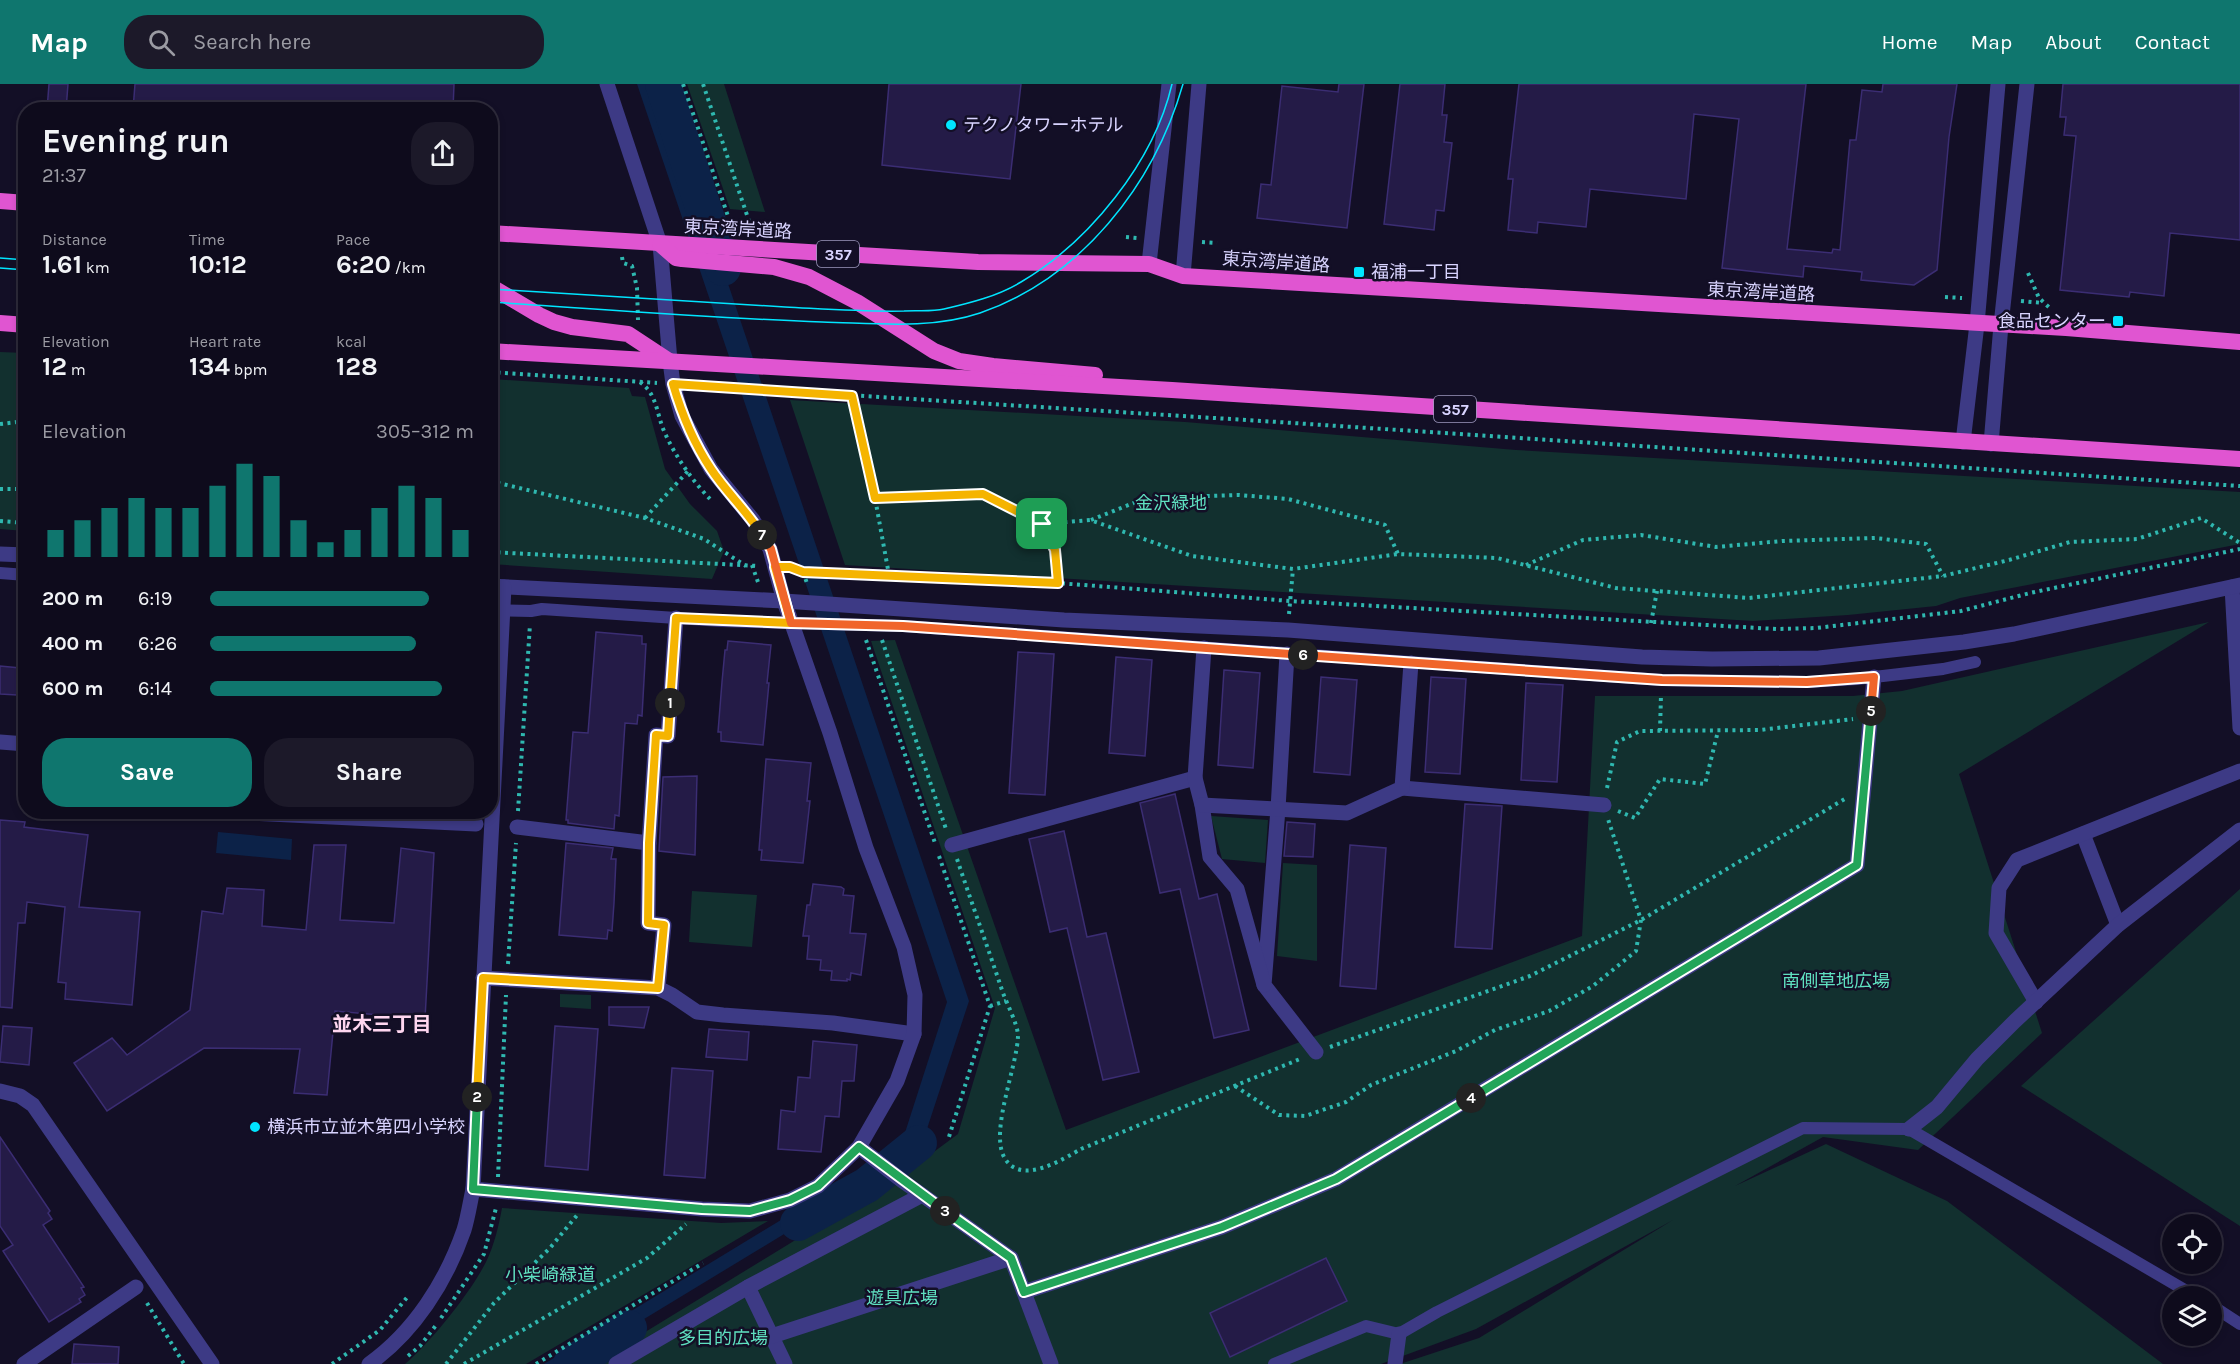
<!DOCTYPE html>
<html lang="en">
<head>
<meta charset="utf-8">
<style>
	body { margin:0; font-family:Karla,"Noto Sans JP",sans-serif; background:#1c1929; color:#f1f3f6; height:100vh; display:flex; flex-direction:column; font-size:22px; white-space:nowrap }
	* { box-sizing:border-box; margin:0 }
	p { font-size:20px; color:#9b9ba3 }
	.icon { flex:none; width:33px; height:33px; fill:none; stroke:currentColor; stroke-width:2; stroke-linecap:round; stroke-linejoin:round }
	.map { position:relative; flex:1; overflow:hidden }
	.panel { position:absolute; left:18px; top:18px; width:480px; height:717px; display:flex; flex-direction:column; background:#0e0b1c; border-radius:24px; box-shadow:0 3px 9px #0003,0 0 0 2px #2e2b3b }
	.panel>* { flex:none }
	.controls { position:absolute; left:2162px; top:1130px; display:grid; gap:12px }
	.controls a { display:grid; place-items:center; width:60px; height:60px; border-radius:50%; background:#0e0b1c; box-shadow:0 3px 9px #0003,0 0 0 2px #2e2b3b; font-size:30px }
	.pin { position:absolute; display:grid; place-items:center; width:51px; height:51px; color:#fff; margin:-26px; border-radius:12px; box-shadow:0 3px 9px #0006 }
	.km { position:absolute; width:30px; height:30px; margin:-15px; border-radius:50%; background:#222; color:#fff; font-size:16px; line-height:30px; text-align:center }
	.round { display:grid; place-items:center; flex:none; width:63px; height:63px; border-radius:24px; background:#1c1929 }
	.summary { display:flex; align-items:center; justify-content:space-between; height:102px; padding:0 24px }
	h1 { font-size:33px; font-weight:700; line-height:45px }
	.figures { display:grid; grid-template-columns:repeat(3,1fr); gap:9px; height:102px; padding:6px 24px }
	.figures div { display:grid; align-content:center }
	.figures b { font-size:26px; font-weight:700 }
	.figures small { font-size:16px; font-weight:400 }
	.figures p { font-size:16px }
	.chart { height:168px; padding:12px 24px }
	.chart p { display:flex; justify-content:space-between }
	.chart svg { width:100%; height:108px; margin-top:6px; stroke:#0f766e; stroke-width:6 }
	.action { display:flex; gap:12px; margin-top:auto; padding:12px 24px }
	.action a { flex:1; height:69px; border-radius:24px; background:#0f766e; color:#fff; font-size:24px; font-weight:700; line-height:69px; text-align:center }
	.action a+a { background:#1c1929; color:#f1f3f6 }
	ul { padding:0 24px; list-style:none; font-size:20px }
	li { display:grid; grid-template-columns:96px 72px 1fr; align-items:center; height:45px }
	li i { height:15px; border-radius:8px; background:#0f766e }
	header { display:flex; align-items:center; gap:36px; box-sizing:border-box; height:84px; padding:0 30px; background:#0f766e; color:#fff }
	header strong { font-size:28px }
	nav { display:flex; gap:33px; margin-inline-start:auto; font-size:21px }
	.search { width:420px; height:54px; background:#1c1929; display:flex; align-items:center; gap:15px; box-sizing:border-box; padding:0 21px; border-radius:24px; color:#9b9ba3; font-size:22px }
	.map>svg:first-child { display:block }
	.green { fill:#12302f }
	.water { fill:#0c2248 }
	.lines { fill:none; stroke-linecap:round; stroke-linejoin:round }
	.river { stroke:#0c2248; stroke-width:36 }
	.building { fill:#241b47; stroke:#3b2d73; stroke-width:1.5 }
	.path { stroke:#2fb8b0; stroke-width:4; stroke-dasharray:3 4.5; stroke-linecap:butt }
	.service { stroke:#3d3a85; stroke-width:12 }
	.pedestrian { stroke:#3d3a85; stroke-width:15 }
	.minor { stroke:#3d3a85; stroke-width:15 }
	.tertiary { stroke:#3d3a85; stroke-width:15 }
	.trunk { stroke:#e055d1; stroke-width:16 }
	.tram { stroke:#00e5ff; stroke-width:1.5 }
	.split-1-casing { stroke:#fff; stroke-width:12 }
	.split-2-casing { stroke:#fff; stroke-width:12 }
	.split-3-casing { stroke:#fff; stroke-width:12 }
	.split-4-casing { stroke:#fff; stroke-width:12 }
	.split-5-casing { stroke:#fff; stroke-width:12 }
	.split-6-casing { stroke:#fff; stroke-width:12 }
	.split-7-casing { stroke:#fff; stroke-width:12 }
	.split-8-casing { stroke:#fff; stroke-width:12 }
	.split-1 { stroke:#f5b400; stroke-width:8 }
	.split-2 { stroke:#f5b400; stroke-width:8 }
	.split-3 { stroke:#22a559; stroke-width:8 }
	.split-4 { stroke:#22a559; stroke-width:8 }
	.split-5 { stroke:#22a559; stroke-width:8 }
	.split-6 { stroke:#f0652b; stroke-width:8 }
	.split-7 { stroke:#f0652b; stroke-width:8 }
	.split-8 { stroke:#f5b400; stroke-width:8 }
	.poi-dot { fill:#00e5ff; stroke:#130f26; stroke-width:2 }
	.labels { text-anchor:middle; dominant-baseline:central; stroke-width:5; stroke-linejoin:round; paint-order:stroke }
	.shield { fill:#130f26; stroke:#9e99be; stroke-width:1.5 }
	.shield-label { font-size:16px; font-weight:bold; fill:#d9d4ff }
	.poi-label { font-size:18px; fill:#d9d4ff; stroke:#130f26; text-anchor:start }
	.street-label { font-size:18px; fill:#d9d4ff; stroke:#130f26 }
	.park-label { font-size:18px; fill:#5fe0c0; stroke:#130f26 }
	.neighbourhood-label { font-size:20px; font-weight:bold; fill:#ffd6f0; stroke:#130f26 }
</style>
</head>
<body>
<header>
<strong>Map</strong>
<div class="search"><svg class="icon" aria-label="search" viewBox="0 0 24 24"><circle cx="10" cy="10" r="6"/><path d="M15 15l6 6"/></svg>Search here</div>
<nav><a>Home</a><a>Map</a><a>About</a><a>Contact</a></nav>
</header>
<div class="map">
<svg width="2240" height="1280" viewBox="0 0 2240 1280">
	<rect width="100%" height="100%" fill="#130f26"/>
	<g class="green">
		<path d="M687,0H724L765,128L730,125Z"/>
		<path d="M0,268L25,269V447L0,445Z"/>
		<path d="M491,295L629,304L632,312L645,313L665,385L690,420L717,447L724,467L712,495L491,480Z"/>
		<path d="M790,316L1185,338L1516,366L2240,408V460L1960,514L1936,522L1848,531L1753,537L845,481Z"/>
		<path d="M2209,538L1959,690L2042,949L1918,1066L1823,1053L1735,1102L1826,1060L1947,1117L2163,1280H1400L1479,1254L1673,1136L1476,1245L1381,1280H593L908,1087L958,1050L995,924L871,557L895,556L1066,1046L1582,852L1595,612H1853L1902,607Z"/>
		<path d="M1211,732L1268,736L1265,779L1222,775Z"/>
		<path d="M1283,779L1317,781V877L1277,872Z"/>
		<path d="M2240,805V1142L2021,1002Z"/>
		<path d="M692,807L757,811L752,863L689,858Z"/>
		<path d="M560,910L591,911V925L560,923Z"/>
		<path d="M502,1124L721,1139L768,1137L526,1280H405C431,1258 471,1208 486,1178C494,1162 499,1141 502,1124Z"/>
	</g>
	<g class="water">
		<path d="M637,0H661L969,917L923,1057L873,1096L570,1280H544L865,1085L902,1058L947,918Z"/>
		<path d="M218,748L292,755L291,776L216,769Z"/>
	</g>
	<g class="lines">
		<g class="river">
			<path d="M663,0L723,184"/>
			<path d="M798,1139L867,1101L919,1059"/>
			<path d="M571,1280L629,1244"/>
		</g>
	</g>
	<g class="building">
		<path d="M49,0H68L66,26H47Z"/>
		<path d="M135,0H454L453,26H133Z"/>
		<path d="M889,0H1021L1010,95L882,81Z"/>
		<path d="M1339,0H1364L1347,144L1257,134L1261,100L1271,101L1282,2L1338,8Z"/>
		<path d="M1400,0H1445L1442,31H1447L1444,58L1452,59L1444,127L1436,126L1434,146L1384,140Z"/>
		<path d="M1519,0H1806L1787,165L1832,169L1833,165L1840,166L1850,56H1856L1862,6L1882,8L1883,0H1957L1949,53L1937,186L1914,201L1861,196L1862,188L1804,182L1803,193L1722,184L1739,35L1694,30L1686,115L1590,105L1586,143L1538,138L1537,149L1508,146L1513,95H1508Z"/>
		<path d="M2063,0H2240V156L2170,149L2164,212L2130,208L2129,213L2060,206L2076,52L2064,51L2066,33H2060Z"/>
		<path d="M596,548L642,552V560H646L642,632L638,631L637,640L625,639L619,732L615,731L614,745L568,739V736H566L573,648L588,649Z"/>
		<path d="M728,557L771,561L767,599H769L763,661L721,657V648H718L722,598L725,566H727Z"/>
		<path d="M1018,568L1054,570L1045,711L1009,709Z"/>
		<path d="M1116,573L1152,576L1145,672L1109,669Z"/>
		<path d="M0,582L20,584L17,611L0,610Z"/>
		<path d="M1224,586L1260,589L1253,684L1218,681Z"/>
		<path d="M1321,593L1357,596L1350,691L1314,688Z"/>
		<path d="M1431,593L1466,595L1460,690L1425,688Z"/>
		<path d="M1526,599L1563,601L1557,698L1521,696Z"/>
		<path d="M766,675L811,679L807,717H810L803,779L761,776L762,766H759Z"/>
		<path d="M697,692L695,771L659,767L663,693Z"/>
		<path d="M1175,710L1199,815L1217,810L1249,946L1214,954L1180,805L1160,809L1140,719Z"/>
		<path d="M1465,720L1502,722L1492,865L1455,863Z"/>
		<path d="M0,736L25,738L24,743L88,751L79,823L140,828L132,921L65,915L66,899L58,898L65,823L27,818L25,839H18L12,924L0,923Z"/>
		<path d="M1287,738L1315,740L1313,773L1284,772Z"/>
		<path d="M1064,747L1087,853L1106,849L1139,988L1103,996L1067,844L1050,848L1029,755Z"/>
		<path d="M566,759L613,764L611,775H616L614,819L612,847L608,846L607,855L559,851Z"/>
		<path d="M314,761H346L340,836L394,839L401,764L434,769L425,935L335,927L327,1011L294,1009L300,965L204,964L107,1027L74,979L112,954L127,971L190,926L202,827L223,830L227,804L264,806L262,842L306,846Z"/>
		<path d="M1350,761L1386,764L1376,905L1340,902Z"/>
		<path d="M813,800L841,803L844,805L843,811L854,812L850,849L866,850L861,891L851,889L850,896L847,895V897L831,896L832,887L820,886L821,876L807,875L809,852H803L807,821H810Z"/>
		<path d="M609,923H649L644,944L609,941Z"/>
		<path d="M3,942L32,944L29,981L0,978Z"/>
		<path d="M555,942L598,945L588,1086L545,1082Z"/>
		<path d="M709,945L749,948L747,976L706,973Z"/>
		<path d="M813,957L857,961L854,997H842L839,1033L825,1032L821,1068L778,1065L781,1026L795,1028L798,993L810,994Z"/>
		<path d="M672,984L713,987L705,1094L664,1091Z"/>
		<path d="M0,1053L50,1127L48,1129L52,1135L43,1141L84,1203L81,1204L85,1211L79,1215L81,1218L49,1238L3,1167L13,1161L0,1142Z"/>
		<path d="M1326,1174L1347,1217L1230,1273L1210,1229Z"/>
		<path d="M74,1260L119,1263L118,1280H72Z"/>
	</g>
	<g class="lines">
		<g class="path">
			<path d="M683,0L732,144H734"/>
			<path d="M703,0L752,146H751"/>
			<path d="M1126,153L1137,154"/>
			<path d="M1202,158L1217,159"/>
			<path d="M622,173L623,179L632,182L637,204L638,236"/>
			<path d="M2028,189L2039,214L2052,226"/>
			<path d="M1945,213L1962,214"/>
			<path d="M2021,217L2043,219"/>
			<path d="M490,288L657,299"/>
			<path d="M640,298C657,310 656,328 664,347C675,372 693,398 712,417"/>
			<path d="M689,301L1278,338L2240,402"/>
			<path d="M852,313L875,414L889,491"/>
			<path d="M0,340L26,337"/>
			<path d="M490,397L645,434L704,455L746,482"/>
			<path d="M0,405H26"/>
			<path d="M875,414L983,410L1042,440L1055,466L1058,499"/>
			<path d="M645,434L688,387"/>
			<path d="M1091,436L1146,414L1239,411L1288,415L1385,441L1398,470"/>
			<path d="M0,437L26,439"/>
			<path d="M1042,440L1090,436L1192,472L1293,485L1398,470L1497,474L1616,504L1749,514L1943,492L2009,476L2070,458L2137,455L2201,434L2240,459"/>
			<path d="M490,468L759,482"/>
			<path d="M752,481L759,501"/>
			<path d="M1526,481L1583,456L1641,451L1716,463L1782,457L1875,454L1926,460L1943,492"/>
			<path d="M793,484L803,488L1058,499L1290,517L1776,545L1816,544L1961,527L2030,509L2240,465"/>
			<path d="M803,488L808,502"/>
			<path d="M1289,530L1293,485"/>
			<path d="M1651,539L1657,507"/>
			<path d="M866,556L935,759"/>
			<path d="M882,556L946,745"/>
			<path d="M1660,647L1661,611"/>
			<path d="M1607,704L1617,658L1640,647L1760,646L1853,635"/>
			<path d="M518,727L530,540"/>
			<path d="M1618,727L1635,734L1660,695L1705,700L1718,647"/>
			<path d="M939,772L990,922L948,1056"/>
			<path d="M957,775C972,820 988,864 1003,909C1007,920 1018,941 1018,952C1017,983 990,1046 1004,1073C1020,1103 1063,1075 1081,1065L1300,975"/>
			<path d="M508,880L516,759"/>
			<path d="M990,922L1006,917"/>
			<path d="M1330,963L1530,892L1641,836L1848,713"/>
			<path d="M1235,1002L1279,1031L1305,1032L1346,1018L1371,1001L1456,967L1495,946L1549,927L1593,902L1636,867L1641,836L1608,735"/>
			<path d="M498,1093L506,911"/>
			<path d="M147,1219L184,1280"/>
			<path d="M441,1234L484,1170L496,1124"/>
			<path d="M408,1272L420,1262L437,1240"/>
			<path d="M332,1280L380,1246L409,1211"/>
			<path d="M446,1280L494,1219L550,1164L578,1130"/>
			<path d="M464,1280L647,1174L686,1140"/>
			<path d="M536,1280L703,1179"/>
		</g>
		<g class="service">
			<path d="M0,489L26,491"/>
			<path d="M490,526L531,527L542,525L721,537L903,542L1662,596L1807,598L1857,595L1943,585L1975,578"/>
			<path d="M2211,1221L2240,1240"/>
			<path d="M1274,1280L1366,1242L1399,1250L1437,1228L1803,1044L1909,1045L2195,1212"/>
		</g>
		<g class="pedestrian">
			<path d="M1287,570L1278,725L1264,901L1316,968"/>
			<path d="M0,658L26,660"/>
			<path d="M1402,704L1604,721"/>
			<path d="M231,728L476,740"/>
			<path d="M517,743L649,759L656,651L668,652L676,534"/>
			<path d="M649,759L648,839L664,841L658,904"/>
			<path d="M952,761L1195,694"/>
			<path d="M859,1063L904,1098L1011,1174L1051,1280"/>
			<path d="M748,1203L785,1280"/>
			<path d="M1024,1208L1222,1143L1336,1095L1857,781L1874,593"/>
			<path d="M772,1252L1011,1174"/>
			<path d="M24,1280L136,1203"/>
			<path d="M616,1280L748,1203L922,1111"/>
		</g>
		<g class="minor">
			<path d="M2232,503L2240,644"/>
			<path d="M1204,564L1195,694L1202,721L1210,773L1237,805L1264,901"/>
			<path d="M1202,721L1347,729L1402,704L1411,579"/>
			<path d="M2083,750L2118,841"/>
			<path d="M483,894L658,904L672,911L697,928L723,931L833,939L914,950"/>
			<path d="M2036,918L1996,849L1999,804L2017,776L2240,687"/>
			<path d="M0,1007L20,1012L33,1021L212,1280"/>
			<path d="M1909,1045L1937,1023L1977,975L2015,937L2118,841L2240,746"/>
			<path d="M473,1105L702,1125L750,1127L790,1116L818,1102L859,1063L897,997L914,950L915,911L904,863L866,764L830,649L784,517L770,465L753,436L711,385L682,332L673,300L670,277L660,160"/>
			<path d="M1395,1280L1399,1250"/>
		</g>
		<g class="tertiary">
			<path d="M607,0L660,160"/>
			<path d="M1149,180L1169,0"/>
			<path d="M1183,192L1199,0"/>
			<path d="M1963,358L1977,240L1998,0"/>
			<path d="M1991,360L2001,241L2027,0"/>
			<path d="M0,470L26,471"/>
			<path d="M490,502L784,517L1064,536L1288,546L1642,573L1712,575L1819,574L1964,558L2014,550L2240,501"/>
			<path d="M369,1280C414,1248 446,1198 464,1146C468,1133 470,1119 473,1105L504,503"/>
		</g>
		<g class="trunk">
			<path d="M0,117L26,119"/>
			<path d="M490,149L978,178L1149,180L1183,192L2066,244L2240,258"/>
			<path d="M660,160L676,174L682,175L774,183L809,193L857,218L934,267L959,277L993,282L1095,291"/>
			<path d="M490,202L539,231L554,238L572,243L628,250L669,277"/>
			<path d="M0,239L26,241"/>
			<path d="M490,267L1172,306L2240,375"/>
		</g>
		<g class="tram">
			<path d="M0,174L26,176"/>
			<path d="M0,184L26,186"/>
			<path d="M490,205C589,211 687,217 785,223C825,225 864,228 904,227C917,226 931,228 944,225C970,219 998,212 1021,198C1089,158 1154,78 1172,0"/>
			<path d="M490,218C601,225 711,234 822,238C873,239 930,246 980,229C1081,194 1154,101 1183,0"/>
		</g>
	</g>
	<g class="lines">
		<g class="split-1-casing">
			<path id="split-1" d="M670,619L676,534L791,539L775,483H790L803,488L1058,499L1055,466L1042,440"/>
		</g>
		<g class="split-2-casing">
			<path id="split-2" d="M477,1013L483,894L658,904L664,841L648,839L649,759L656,651L668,652L670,619"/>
		</g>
		<g class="split-3-casing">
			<path id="split-3" d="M477,1013L473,1105L702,1125L750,1127L790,1116L818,1102L859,1063L945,1127"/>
		</g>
		<g class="split-4-casing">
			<path id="split-4" d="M945,1127L1011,1174L1024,1208L1222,1143L1336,1095L1471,1014"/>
		</g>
		<g class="split-5-casing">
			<path id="split-5" d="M1471,1014L1857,781L1871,627"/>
		</g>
		<g class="split-6-casing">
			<path id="split-6" d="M1303,571L1662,596L1807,598L1874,593L1871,627"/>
		</g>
		<g class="split-7-casing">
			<path id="split-7" d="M762,451L771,465L791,539L903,542L1303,571"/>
		</g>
		<g class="split-8-casing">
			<path id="split-8" d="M762,451C747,427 726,408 711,385C693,358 682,331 673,300L852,312L875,414L983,410L1042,440"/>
		</g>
		<use href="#split-1" class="split-1"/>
		<use href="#split-2" class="split-2"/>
		<use href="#split-3" class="split-3"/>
		<use href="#split-4" class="split-4"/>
		<use href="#split-5" class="split-5"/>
		<use href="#split-6" class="split-6"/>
		<use href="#split-7" class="split-7"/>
		<use href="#split-8" class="split-8"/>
	</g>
	<g class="poi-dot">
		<circle cx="951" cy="41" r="6"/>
		<rect x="1353" y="182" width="12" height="12" rx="3"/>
		<rect x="2112" y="231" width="12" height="12" rx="3"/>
		<circle cx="255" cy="1043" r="6"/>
	</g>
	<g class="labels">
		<g class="shield">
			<rect x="817" y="157" width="42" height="26" rx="4.5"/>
			<rect x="1434" y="312" width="42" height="26" rx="4.5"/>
		</g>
		<g class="shield-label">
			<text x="838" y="170">357</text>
			<text x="1455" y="325">357</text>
		</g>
		<g class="poi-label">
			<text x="963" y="41">テクノタワーホテル</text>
			<text x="1371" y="188">福浦一丁目</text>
			<text x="2106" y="237" text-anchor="end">食品センター</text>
			<text x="267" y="1043">横浜市立並木第四小学校</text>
		</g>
		<g class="street-label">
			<text transform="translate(738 145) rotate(3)">東京湾岸道路</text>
			<text transform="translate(1276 178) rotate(4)">東京湾岸道路</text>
			<text transform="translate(1761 208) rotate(3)">東京湾岸道路</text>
		</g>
		<g class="park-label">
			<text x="1171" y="419">金沢緑地</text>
			<text x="1836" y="897">南側草地広場</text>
			<text x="550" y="1191">小柴崎緑道</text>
			<text x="902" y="1214">遊具広場</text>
			<text x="723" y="1254">多目的広場</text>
		</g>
		<g class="neighbourhood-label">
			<text x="382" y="940">並木三丁目</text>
		</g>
	</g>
</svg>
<div class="controls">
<a><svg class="icon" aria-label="locate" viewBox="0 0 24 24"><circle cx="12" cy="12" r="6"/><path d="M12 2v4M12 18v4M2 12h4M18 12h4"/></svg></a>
<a><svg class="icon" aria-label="layers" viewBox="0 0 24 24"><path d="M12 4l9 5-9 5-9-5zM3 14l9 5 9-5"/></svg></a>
</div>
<div class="pin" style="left:1042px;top:440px;background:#1e9e55"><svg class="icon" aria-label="arrive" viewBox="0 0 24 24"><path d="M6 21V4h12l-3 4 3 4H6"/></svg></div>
<b class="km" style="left:670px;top:619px">1</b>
<b class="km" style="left:477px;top:1013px">2</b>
<b class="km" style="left:945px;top:1127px">3</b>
<b class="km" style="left:1471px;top:1014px">4</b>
<b class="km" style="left:1871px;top:627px">5</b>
<b class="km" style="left:1303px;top:571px">6</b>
<b class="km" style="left:762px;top:451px">7</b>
<section class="panel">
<div class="summary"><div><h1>Evening run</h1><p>21:37</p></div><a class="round"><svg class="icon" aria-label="share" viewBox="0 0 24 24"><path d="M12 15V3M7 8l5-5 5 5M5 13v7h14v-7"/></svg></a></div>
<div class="figures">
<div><p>Distance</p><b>1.61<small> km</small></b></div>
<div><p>Time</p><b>10:12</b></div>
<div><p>Pace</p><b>6:20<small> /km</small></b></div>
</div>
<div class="figures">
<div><p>Elevation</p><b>12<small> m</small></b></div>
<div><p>Heart rate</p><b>134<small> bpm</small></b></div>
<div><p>kcal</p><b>128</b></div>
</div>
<div class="chart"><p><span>Elevation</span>305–312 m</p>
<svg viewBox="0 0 160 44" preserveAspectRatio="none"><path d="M5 44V33M15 44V29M25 44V24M35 44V20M45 44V24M55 44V24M65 44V15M75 44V6M85 44V11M95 44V29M105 44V38M115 44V33M125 44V24M135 44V15M145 44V20M155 44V33"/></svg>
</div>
<ul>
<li><b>200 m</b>6:19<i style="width:83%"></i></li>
<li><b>400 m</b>6:26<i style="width:78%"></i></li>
<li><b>600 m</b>6:14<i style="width:88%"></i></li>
</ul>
<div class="action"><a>Save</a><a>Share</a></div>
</section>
</div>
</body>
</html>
